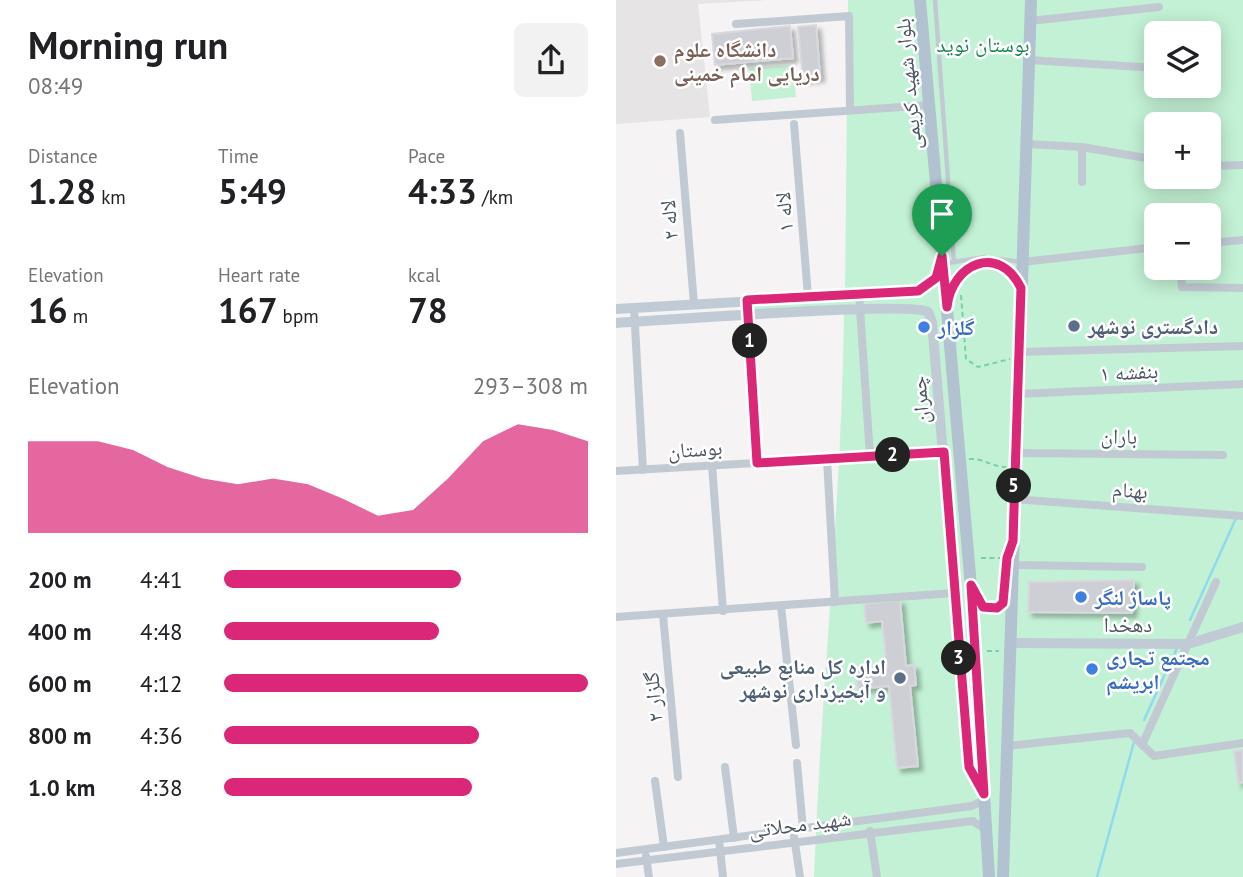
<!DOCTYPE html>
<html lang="en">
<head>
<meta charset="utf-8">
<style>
	body { margin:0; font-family:"PT Sans","Noto Naskh Arabic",sans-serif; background:#f2f2f2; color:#202124; height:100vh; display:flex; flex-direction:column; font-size:26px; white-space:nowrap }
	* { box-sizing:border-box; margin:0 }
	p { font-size:23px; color:#757577 }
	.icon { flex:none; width:38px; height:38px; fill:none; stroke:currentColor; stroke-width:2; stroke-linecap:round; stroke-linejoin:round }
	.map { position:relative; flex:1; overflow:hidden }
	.details { display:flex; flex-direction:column; background:#fff; width:616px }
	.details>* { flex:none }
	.tools { position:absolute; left:528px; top:21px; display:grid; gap:14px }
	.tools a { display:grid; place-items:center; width:77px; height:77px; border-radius:10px; background:#fff; box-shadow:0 4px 18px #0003; font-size:35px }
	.pin { position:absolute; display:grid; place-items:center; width:60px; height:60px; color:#fff; margin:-72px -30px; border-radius:50% 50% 50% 0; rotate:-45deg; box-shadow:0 0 7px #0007 }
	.pin .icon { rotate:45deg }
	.km { position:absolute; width:35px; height:35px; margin:-18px; border-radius:50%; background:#222; color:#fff; font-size:19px; line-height:35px; text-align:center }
	.round { display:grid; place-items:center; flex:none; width:74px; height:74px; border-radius:10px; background:#f2f2f2 }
	.overview { display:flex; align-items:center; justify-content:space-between; height:119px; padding:0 28px }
	h1 { font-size:38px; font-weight:700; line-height:52px }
	.stats { display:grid; grid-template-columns:repeat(3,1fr); gap:10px; height:119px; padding:7px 28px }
	.stats div { display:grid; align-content:center }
	.stats b { font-size:35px; font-weight:700 }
	.stats small { font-size:19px; font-weight:400 }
	.stats p { font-size:19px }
	.chart { height:196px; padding:14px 28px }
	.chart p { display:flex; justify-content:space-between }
	.chart svg { width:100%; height:126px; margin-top:7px; fill:#db2777; opacity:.7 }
	ul { padding:0 28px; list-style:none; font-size:23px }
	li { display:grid; grid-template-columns:112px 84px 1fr; align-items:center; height:52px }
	li i { height:18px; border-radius:9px; background:#db2777 }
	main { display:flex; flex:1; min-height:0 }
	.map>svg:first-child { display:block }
	.education { fill:#e6e4e5 }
	.green { fill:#c3f1d5; fill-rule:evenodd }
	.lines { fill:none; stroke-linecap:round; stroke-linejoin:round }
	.stream { stroke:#90daee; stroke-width:2.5 }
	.building { fill:#cdcfd5; stroke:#d7d9de; stroke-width:2; filter:url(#shadow) }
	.path { stroke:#7ad0a6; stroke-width:2; stroke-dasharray:5 3.5; stroke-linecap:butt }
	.lane { stroke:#c1cad2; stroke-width:4.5 }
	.street { stroke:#c1cad2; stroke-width:8 }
	.secondary { stroke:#c1cbd6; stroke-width:10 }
	.primary { stroke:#b3c2d1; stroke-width:12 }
	.route-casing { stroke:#fff; stroke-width:14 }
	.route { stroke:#db2777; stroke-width:9 }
	.education-dot { fill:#8d6e63; stroke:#fff; stroke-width:2.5 }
	.service-dot { fill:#5c6f8a; stroke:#fff; stroke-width:2.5 }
	.shop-dot { fill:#3f7fe0; stroke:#fff; stroke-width:2.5 }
	.labels { text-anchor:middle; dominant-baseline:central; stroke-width:5; stroke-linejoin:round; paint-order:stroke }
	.park-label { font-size:21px; fill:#17864f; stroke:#fff }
	.education-label { font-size:21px; font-weight:bold; fill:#785e54; stroke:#fff; text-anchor:start }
	.street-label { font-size:21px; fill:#4a5661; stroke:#fff }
	.service-label { font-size:21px; font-weight:bold; fill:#4e5e75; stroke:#fff; text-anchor:start }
	.shop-label { font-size:21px; font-weight:bold; fill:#366cbe; stroke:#fff; text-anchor:start }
</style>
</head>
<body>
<main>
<section class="details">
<div class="overview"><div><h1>Morning run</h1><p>08:49</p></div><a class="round"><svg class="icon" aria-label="share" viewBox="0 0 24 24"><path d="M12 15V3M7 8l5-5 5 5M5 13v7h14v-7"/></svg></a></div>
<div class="stats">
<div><p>Distance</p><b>1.28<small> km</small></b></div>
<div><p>Time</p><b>5:49</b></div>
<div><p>Pace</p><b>4:33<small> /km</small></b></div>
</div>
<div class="stats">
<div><p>Elevation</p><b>16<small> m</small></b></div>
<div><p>Heart rate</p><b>167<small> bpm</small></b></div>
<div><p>kcal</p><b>78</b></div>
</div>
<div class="chart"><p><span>Elevation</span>293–308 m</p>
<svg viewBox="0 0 160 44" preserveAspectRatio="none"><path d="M0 44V12L10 12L20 12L30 15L40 21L50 25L60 27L70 25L80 27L90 32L100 38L110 36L120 25L130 12L140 6L150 8L160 12V44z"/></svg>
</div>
<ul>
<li><b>200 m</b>4:41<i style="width:65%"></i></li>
<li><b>400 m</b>4:48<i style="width:59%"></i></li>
<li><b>600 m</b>4:12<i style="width:100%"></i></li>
<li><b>800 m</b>4:36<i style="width:70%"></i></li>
<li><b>1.0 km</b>4:38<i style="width:68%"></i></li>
</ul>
</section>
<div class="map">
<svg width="627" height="877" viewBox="0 0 627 877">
	<defs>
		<filter id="shadow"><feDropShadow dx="4.5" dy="4.5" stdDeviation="2" flood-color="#0004"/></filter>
	</defs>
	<rect width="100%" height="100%" fill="#f5f3f3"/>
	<path class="education" d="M0,0H151L82,4L94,117L0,124Z"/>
	<g class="green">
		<path d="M232,0H627V877H198C205,688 226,499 228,310L133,314L132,300L229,295ZM541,33H593V86H541ZM541,124H593V177H541ZM541,215H593V268H541Z"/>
		<path d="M177,65L180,97L136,101L133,68Z"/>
	</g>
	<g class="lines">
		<g class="stream">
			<path d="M574,620L621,516"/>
			<path d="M528,720L561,648"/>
			<path d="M481,877L518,742"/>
		</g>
	</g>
	<g class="building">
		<path d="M200,25L204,77L187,79L182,27Z"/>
		<path d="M174,26L177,58L99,65L96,34Z"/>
		<path d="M518,580L516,613L412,612L413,582Z"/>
		<path d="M284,600L290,666L298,665L300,685L294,686L302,766L281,768L273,686L242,689L240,671L271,668L266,621L250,623L248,604Z"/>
		<path d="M627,750V782L622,783L618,751Z"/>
	</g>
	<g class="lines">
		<g class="path">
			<path d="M345,295L350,359L362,367L394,359"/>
			<path d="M353,459C367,458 376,467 390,467"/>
			<path d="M365,558H387"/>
			<path d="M371,651H383"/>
		</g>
		<g class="lane">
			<path d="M319,0L338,262L329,264"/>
			<path d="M375,258L405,262"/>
			<path d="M338,262L369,257"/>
		</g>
		<g class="street">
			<path d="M414,21L543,7"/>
			<path d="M120,24L233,16L234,110"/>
			<path d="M589,25L590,33"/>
			<path d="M413,60L541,68"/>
			<path d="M99,120L314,105"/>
			<path d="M178,124L192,296"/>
			<path d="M64,133L78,304"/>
			<path d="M410,144L466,147L541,160"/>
			<path d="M466,147V182"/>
			<path d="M593,166L627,165"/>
			<path d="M593,243L627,240"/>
			<path d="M406,262L541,247"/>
			<path d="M564,268L566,287L627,288"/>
			<path d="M243,294L254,456"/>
			<path d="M131,300L141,463"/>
			<path d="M18,308L27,470"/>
			<path d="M402,352L627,346"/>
			<path d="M402,394L627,384"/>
			<path d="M399,453L607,455"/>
			<path d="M211,459L219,602"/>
			<path d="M96,465L107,611"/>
			<path d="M0,471L328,452"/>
			<path d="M397,499L627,516"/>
			<path d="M397,565L526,567"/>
			<path d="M165,606L180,745"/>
			<path d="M47,615L62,777"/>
			<path d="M0,617L338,593"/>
			<path d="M526,745L600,582"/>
			<path d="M391,746L514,733L538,756L627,743"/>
			<path d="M181,763L187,829"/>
			<path d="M109,767L118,838"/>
			<path d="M39,781L48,847"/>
			<path d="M177,830L184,877"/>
			<path d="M254,831L261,877"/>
			<path d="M103,840L107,877"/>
			<path d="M0,853L356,806L368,800"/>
			<path d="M30,856L33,877"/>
			<path d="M0,864L357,821L370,830"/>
		</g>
		<g class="secondary">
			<path d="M0,309L298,292L317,282L325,262"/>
			<path d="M0,323C39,321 296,301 312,312L316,322L353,767L368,794"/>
			<path d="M394,643L572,644L627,627"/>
		</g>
		<g class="primary">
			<path d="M304,0L357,610L373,877"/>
			<path d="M332,296C342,258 387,252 405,287"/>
			<path d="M358,592L367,607L381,608L387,603L390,585"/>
			<path d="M387,877L415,0"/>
		</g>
	</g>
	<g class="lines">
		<g class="route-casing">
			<path id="route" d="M326,256L331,307C336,263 383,243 405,288L397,541L391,558L387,603L381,608L367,607L355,585L368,794L353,767L328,452L141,463L131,300L302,291L320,278Z"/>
		</g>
		<use href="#route" class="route"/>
	</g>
	<circle class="education-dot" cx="44" cy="61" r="7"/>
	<g class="service-dot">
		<circle cx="458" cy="326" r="7"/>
		<circle cx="284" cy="678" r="7"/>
	</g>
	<g class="shop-dot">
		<circle cx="308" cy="327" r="7"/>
		<circle cx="465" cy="597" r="7"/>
		<circle cx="476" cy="669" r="7"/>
	</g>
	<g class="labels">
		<g class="park-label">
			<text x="367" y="44">بوستان نوید</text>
		</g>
		<g class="education-label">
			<text x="58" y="49">دانشگاه علوم<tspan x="58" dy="24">دریایی امام خمینی</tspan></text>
		</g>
		<g class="street-label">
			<text transform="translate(292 84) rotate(-95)">بلوار شهید کریمی</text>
			<text transform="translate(168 212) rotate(-95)">لاله ۱</text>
			<text transform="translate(53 220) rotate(-95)">لاله ۲</text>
			<text transform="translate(513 372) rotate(-3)">بنفشه ۱</text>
			<text transform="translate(304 400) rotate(-95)">چمران</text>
			<text transform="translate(503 436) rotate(1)">باران</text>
			<text transform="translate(79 449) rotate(-4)">بوستان</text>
			<text transform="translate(514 490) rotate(4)">بهنام</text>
			<text x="512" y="624">دهخدا</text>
			<text transform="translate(37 697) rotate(-95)">گلزار ۲</text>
			<text transform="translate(184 824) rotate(-7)">شهید محلاتی</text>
		</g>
		<g class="service-label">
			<text x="472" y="326">دادگستری نوشهر</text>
			<text x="270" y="666" text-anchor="end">اداره كل منابع طبيعی<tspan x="270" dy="24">و آبخيزداری نوشهر</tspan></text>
		</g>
		<g class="shop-label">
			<text x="322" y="327">گلزار</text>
			<text x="479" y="597">پاساژ لنگر</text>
			<text x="490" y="657">مجتمع تجاری<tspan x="490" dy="24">ابریشم</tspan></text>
		</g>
	</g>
</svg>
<div class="tools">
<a><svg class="icon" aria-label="layers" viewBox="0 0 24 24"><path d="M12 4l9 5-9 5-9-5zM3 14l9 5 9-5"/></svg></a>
<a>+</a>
<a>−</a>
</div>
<div class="pin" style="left:326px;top:256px;background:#1e9e55"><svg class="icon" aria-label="arrive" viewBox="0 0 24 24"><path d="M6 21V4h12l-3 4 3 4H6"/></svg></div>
<b class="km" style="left:134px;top:341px">1</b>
<b class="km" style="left:277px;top:455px">2</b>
<b class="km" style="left:343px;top:658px">3</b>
<b class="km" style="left:398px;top:486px">5</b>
</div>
</main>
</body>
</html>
